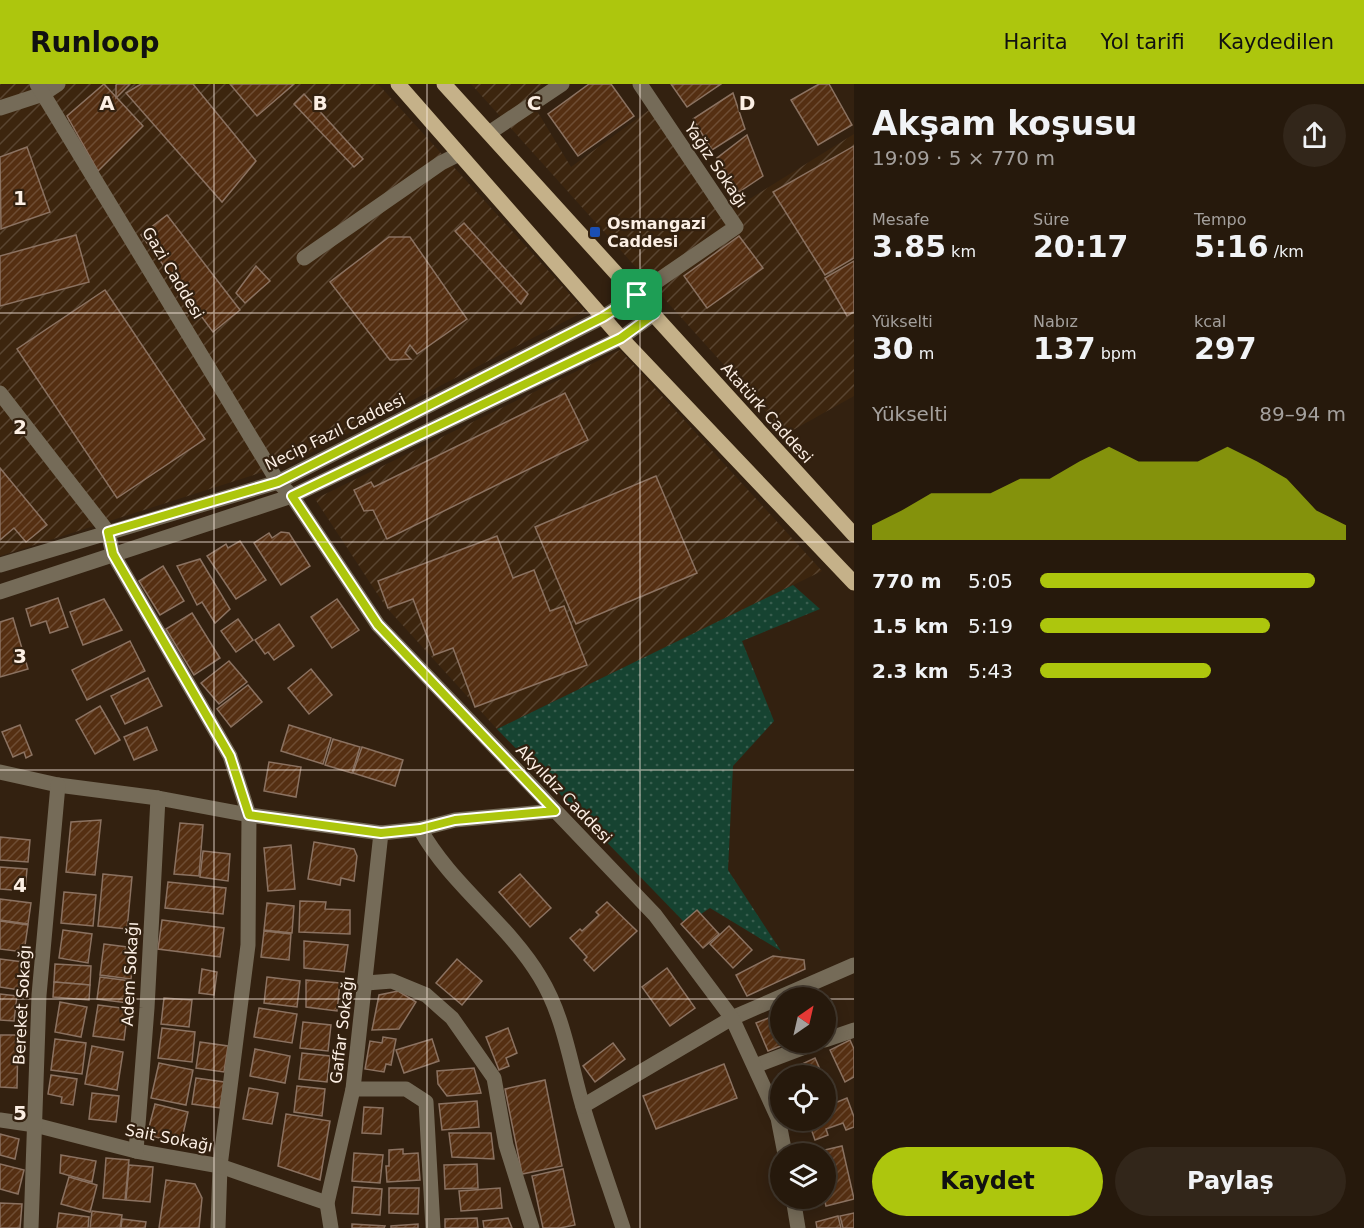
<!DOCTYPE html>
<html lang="tr">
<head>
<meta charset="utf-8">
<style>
	body { margin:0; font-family:"DejaVu Sans",sans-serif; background:#32261a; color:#f1f3f6; height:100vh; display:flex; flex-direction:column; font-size:22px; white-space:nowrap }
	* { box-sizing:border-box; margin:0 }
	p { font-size:20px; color:#a4a09d }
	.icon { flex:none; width:33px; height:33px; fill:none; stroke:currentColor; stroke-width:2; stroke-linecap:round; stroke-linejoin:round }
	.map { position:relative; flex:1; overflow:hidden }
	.sheet { display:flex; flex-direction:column; background:#26190c; width:510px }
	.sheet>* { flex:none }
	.needle { width:39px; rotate:34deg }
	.buttons { position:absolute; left:770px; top:903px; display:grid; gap:12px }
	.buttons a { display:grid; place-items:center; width:66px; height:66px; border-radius:50%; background:#26190c; box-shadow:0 3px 15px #0003,0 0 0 2px #42382d; font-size:30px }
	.pin { position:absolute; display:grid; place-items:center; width:51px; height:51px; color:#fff; margin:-26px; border-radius:12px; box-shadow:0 3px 9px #0006 }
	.round { display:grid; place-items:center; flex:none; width:63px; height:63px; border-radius:32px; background:#32261a }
	.summary { display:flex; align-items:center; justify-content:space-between; height:102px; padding:0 18px }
	h1 { font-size:33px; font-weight:700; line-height:45px }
	.metrics { display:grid; grid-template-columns:repeat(3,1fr); gap:9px; height:102px; padding:6px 18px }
	.metrics div { display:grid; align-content:center }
	.metrics b { font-size:30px; font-weight:700 }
	.metrics small { font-size:16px; font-weight:400 }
	.metrics p { font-size:16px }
	.chart { height:168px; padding:12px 18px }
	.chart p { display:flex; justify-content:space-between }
	.chart svg { width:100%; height:108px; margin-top:6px; fill:#adc60d; opacity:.7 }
	.primary-button { display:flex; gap:12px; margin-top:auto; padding:12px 18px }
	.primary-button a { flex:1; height:69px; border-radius:36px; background:#adc60d; color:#111; font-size:24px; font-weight:700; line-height:69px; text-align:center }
	.primary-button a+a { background:#32261a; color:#f1f3f6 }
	ul { padding:0 18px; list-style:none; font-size:20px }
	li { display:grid; grid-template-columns:96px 72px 1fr; align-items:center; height:45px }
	li i { height:15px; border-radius:8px; background:#adc60d }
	header { display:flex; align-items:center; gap:36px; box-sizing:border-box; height:84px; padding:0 30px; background:#adc60d; color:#111 }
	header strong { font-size:28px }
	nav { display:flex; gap:33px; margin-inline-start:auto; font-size:21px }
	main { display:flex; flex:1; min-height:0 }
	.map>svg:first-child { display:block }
	.industrial { fill:url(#industrial-furrows) }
	.grass { fill:url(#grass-dots) }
	.building { fill:url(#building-hatch); stroke:#8b7261; stroke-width:1.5 }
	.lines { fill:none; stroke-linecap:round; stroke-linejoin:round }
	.minor { stroke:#756b58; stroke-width:15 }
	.tertiary { stroke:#756b58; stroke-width:15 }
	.primary { stroke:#c5b189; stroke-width:15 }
	.route-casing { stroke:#fff; stroke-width:12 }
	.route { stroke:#adc60d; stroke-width:8 }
	.grid { fill:none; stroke:#fcefe4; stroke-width:1.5; stroke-opacity:0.55 }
	.transit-dot { fill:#1a4fb4; stroke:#332110; stroke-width:2 }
	.labels { text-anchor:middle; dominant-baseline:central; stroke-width:4.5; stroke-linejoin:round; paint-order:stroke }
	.street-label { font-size:16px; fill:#fcefe4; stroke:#332110 }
	.poi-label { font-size:16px; font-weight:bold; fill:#fcefe4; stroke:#332110; text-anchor:start }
	.grid-label { font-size:20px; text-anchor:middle; font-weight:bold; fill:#fcefe4; stroke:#332110; stroke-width:4.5; stroke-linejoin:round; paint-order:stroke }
</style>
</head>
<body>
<header>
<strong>Runloop</strong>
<nav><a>Harita</a><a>Yol tarifi</a><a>Kaydedilen</a></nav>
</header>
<main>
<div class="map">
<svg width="854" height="1144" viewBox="0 0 854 1144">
	<defs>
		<pattern id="industrial-furrows" width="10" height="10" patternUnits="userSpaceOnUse" patternTransform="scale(1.5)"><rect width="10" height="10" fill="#3c250e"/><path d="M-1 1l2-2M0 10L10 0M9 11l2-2" fill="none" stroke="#594531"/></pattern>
		<pattern id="grass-dots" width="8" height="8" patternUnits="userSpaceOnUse" patternTransform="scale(1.5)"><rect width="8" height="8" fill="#164331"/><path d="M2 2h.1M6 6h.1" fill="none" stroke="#395e4f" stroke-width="1.8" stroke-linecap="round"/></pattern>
		<pattern id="building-hatch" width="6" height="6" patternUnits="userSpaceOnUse" patternTransform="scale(1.5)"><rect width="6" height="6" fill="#552f12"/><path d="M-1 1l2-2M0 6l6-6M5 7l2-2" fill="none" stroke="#6e4d34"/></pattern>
	</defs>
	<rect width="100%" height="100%" fill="#332110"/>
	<g class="industrial">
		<path d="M0,0H378L585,227L291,379L0,472Z"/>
		<path d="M471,0H544L528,12L571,83L649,26L722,132L854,50V312L786,350Z"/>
		<path d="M620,266L822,487L497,645L386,523L315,415Z"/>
	</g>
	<path class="grass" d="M793,501L820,525L742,557L774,637L733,682L728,786L781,867L710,824L686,840L497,645Z"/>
	<g class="building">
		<path d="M104,0L143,42L98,87L67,32Z"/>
		<path d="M117,0H130L116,14V1Z"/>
		<path d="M141,0H193L256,77L222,118L126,9Z"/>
		<path d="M230,0H294L257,32Z"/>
		<path d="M589,0H611L634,32L578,72L548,30Z"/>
		<path d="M671,0H721L687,23Z"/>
		<path d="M819,0H829L852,41L818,61L791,16Z"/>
		<path d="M733,9L745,45L712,66L693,35Z"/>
		<path d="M304,10L363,75L354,83L294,20Z"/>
		<path d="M747,51L763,92L739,108L717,74Z"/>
		<path d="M854,62V174L825,191L773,108Z"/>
		<path d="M27,63L50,128L1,145L0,73Z"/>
		<path d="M167,131L240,226L213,248L141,151Z"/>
		<path d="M464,139L528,210L521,220L455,147Z"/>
		<path d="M76,151L89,198L0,222V172Z"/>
		<path d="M739,152L763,184L707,224L684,192Z"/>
		<path d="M389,153H410L467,235L417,270L410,261L405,269L411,275L390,276L330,198Z"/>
		<path d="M854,177V228L847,232L825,194Z"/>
		<path d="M256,182L270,197L245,219L236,209Z"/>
		<path d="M105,206L205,355L117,414L17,265Z"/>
		<path d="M565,309L588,356L387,455L373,426L364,427L354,406L371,398L374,403Z"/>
		<path d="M0,384L47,441L26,458L14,444L0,456Z"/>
		<path d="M656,392L697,489L576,540L535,443Z"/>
		<path d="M281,448L289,449L310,482L281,501L254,459L269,449L272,454Z"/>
		<path d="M497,452L513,494L534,486L550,527L564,522L587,581L475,623L453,564L434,571L413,515L388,524L378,497Z"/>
		<path d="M240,457L266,496L236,515L207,472L226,460L228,464Z"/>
		<path d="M200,475L230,525L215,539L202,518L197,521L177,482Z"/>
		<path d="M163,482L184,517L160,531L139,497Z"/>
		<path d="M58,514L68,543L50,549L46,537L31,542L26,525Z"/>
		<path d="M104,515L122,546L83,561L70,528Z"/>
		<path d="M337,515L359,546L332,564L311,533Z"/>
		<path d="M192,529L220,574L194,591L166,545Z"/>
		<path d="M13,534L28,585L0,593V538Z"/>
		<path d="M238,535L253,556L236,568L221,547Z"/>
		<path d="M279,540L294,562L274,576L268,568L265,570L255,556Z"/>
		<path d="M130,557L145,587L87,616L72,586Z"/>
		<path d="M229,577L247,598L219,620L201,599Z"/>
		<path d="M311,585L332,611L309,630L288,604Z"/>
		<path d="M148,594L162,622L125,640L111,612Z"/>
		<path d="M248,601L262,618L231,643L217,625Z"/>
		<path d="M100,622L120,656L95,670L76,636Z"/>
		<path d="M20,641L32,671L26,674L24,668L13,673L2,648Z"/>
		<path d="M289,641L331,654L323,680L281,667Z"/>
		<path d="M147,643L157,666L134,676L124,653Z"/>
		<path d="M333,655L360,663L352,689L325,681Z"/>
		<path d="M362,663L403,676L395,702L353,689Z"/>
		<path d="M269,678L301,683L296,713L264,707Z"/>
		<path d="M101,736L95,791L66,788L71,738Z"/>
		<path d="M180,739L203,741L199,792L174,790Z"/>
		<path d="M0,753L30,756L28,778L0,776Z"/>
		<path d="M314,758L354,765L357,772L354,797L341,794L340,801L308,795Z"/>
		<path d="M291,761L295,805L268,807L264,764Z"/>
		<path d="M203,767L230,770L228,797L200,793Z"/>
		<path d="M0,783L27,785L25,807L0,805Z"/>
		<path d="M103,790L132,793L127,845L98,842Z"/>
		<path d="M520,790L551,824L530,843L499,808Z"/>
		<path d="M168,798L226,804L223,830L165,824Z"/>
		<path d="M64,808L96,811L93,842L61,839Z"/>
		<path d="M0,815L31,819L28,840L0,836Z"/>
		<path d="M300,817L326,818L325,825L350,826V850L299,848Z"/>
		<path d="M607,818L637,847L594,887L584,876L587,873L570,854L580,845L582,847L599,831L596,828Z"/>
		<path d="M267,819L294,822L292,849L264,846Z"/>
		<path d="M697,826L719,850L703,864L681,840Z"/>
		<path d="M162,836L224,844L220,873L158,865Z"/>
		<path d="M0,837L28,841L24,868L0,865Z"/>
		<path d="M729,842L752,866L733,884L710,860Z"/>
		<path d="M63,846L92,850L88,879L59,874Z"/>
		<path d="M264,847L291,850L289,876L261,873Z"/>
		<path d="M304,857L348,861L344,888L304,884Z"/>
		<path d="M104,860L135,864L131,895L100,891Z"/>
		<path d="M773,872L804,876L805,885L747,912L736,891Z"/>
		<path d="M0,875L23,878L19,906L0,903Z"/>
		<path d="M457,875L482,897L462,921L436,899Z"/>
		<path d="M55,880L91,882L90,901L54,898Z"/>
		<path d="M667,884L695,924L670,942L642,903Z"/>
		<path d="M202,885L217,888L214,911L199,909Z"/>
		<path d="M100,893L131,897L128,919L97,915Z"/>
		<path d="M267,893L300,897L297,923L264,919Z"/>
		<path d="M306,896L340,899L337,927L306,923Z"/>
		<path d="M54,898L90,901L89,916L53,913Z"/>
		<path d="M398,907L416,918L399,945L372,946L379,911Z"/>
		<path d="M0,910L17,912L14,937L0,936Z"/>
		<path d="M164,914L192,916L189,943L161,940Z"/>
		<path d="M60,918L87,923L81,953L55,948Z"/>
		<path d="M98,921L128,925L124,956L93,952Z"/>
		<path d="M259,924L297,930L292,959L254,953Z"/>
		<path d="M776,931L780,940V958L788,959L768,967L756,939Z"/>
		<path d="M303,938L331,941L328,967L300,964Z"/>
		<path d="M162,944L195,948L192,978L158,974Z"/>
		<path d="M508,944L517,969L506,974L509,982L499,986L486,953Z"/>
		<path d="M0,951H18L17,1004L0,1003Z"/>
		<path d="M383,953L396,955L391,981L386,980L384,988L365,985L370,957L382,959Z"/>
		<path d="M55,955L86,959L82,990L51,986Z"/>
		<path d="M432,955L439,977L404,989L396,966Z"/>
		<path d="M850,956L854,965V993L845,998L830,966Z"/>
		<path d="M200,958L228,962L224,988L196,984Z"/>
		<path d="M613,959L625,975L595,998L583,982Z"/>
		<path d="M92,962L123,968L117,1006L85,1000Z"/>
		<path d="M255,965L290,972L285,999L250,992Z"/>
		<path d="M302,969L330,972L327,998L299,995Z"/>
		<path d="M815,974L823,992H792L789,986Z"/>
		<path d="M159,979L193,986L186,1021L151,1014Z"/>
		<path d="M724,980L737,1014L656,1045L643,1012Z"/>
		<path d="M474,984L481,1009L447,1012L438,1000L437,987Z"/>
		<path d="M51,991L77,995L73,1021L61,1019L62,1013L48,1010Z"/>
		<path d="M196,994L224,998L220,1024L192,1020Z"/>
		<path d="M825,995L831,1006L825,1009Z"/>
		<path d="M545,996L562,1082L522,1090L505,1005Z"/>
		<path d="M297,1002L325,1005L322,1032L294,1028Z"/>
		<path d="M249,1004L278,1009L272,1040L243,1035Z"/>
		<path d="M92,1009L119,1012L116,1038L89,1035Z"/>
		<path d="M847,1014L854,1033V1043L846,1046L843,1039L826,1045L828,1051L815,1056L808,1036H825V1023Z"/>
		<path d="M477,1017L479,1043L442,1046L439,1020Z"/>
		<path d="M155,1020L188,1028L181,1059L147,1051Z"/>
		<path d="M364,1023L383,1024L381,1050L362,1049Z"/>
		<path d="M286,1030L330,1037L320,1096L278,1082Z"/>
		<path d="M449,1049H491L494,1075L452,1073Z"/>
		<path d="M0,1050L19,1055L15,1075L0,1071Z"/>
		<path d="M842,1062L854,1115L826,1122L824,1114L825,1070L812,1069Z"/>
		<path d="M403,1065V1070L418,1069L420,1096L387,1098L386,1082H389V1066Z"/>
		<path d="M354,1069L383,1071L380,1099L352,1097Z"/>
		<path d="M61,1071L96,1077L92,1098L60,1089Z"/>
		<path d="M106,1074L129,1076L125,1116L103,1114Z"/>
		<path d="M0,1080L24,1086L18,1110L0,1105Z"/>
		<path d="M477,1080L478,1104L445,1105L444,1081Z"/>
		<path d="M129,1081L153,1083L150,1118L126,1116Z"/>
		<path d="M563,1085L575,1141L560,1144H543L532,1092Z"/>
		<path d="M69,1093L97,1101L90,1128L61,1120Z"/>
		<path d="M166,1096L195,1100L202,1114L199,1144H159Z"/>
		<path d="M354,1103L382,1105L380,1131L352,1129Z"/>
		<path d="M389,1104H419L418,1130L389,1129Z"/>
		<path d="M500,1104L502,1124L461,1127L459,1107Z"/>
		<path d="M0,1119L22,1120L20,1144H0Z"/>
		<path d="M92,1127L122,1131L120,1144H90Z"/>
		<path d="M59,1129L89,1133L88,1144H57Z"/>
		<path d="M854,1129V1144H843L840,1132Z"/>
		<path d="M838,1132L841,1144H817L816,1138Z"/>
		<path d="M477,1134L478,1144H445V1135Z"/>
		<path d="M508,1134L512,1144H484L483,1137Z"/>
		<path d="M122,1135L146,1138L145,1144H121Z"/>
		<path d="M352,1140L385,1142L384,1144H352Z"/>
		<path d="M418,1140V1144H391V1142Z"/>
	</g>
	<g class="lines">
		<g class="minor">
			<path d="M0,24L43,10L58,0"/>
			<path d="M489,49L562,0"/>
			<path d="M304,174L441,79L459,70"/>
			<path d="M637,211L736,143L640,0"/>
			<path d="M0,309L108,448L113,470L230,672L249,731L248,861L220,1082L218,1144"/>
			<path d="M0,688L58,701L158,714L249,731L381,749L420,745L455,736L555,727"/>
			<path d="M420,745C451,801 507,838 540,893C564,932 570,979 583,1023C595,1063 610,1104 623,1144"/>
			<path d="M366,899L392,897L426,911L452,934L494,994L506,1061L532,1144"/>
			<path d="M825,956L854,946"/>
			<path d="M755,982L818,958"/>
			<path d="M353,1005H406L426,1018L433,1144"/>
			<path d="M583,1022L732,934L854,881"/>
			<path d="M0,1036L35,1041L136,1067L220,1082L327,1119"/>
			<path d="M136,1067L147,924L158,714"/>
			<path d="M31,1144L39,911L58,701"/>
			<path d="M331,1144L327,1119L353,1005L381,749"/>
		</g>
		<g class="tertiary">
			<path d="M37,0L278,398L292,412L378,541L655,831L732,934L778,1034L785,1070"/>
			<path d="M0,481L278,398L603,233L637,211"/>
			<path d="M0,508L292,412L621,254L654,230"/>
			<path d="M793,1114L798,1144"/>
		</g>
		<g class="primary">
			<path d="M398,0L621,254L854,499"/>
			<path d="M444,0L854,451"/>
		</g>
	</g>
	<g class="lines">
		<g class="route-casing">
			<path id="route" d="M637,211L654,230L621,254L292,412L378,541L555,727L455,736L420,745L381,749L249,731L230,672L113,470L108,448L278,398L603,233Z"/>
		</g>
		<use href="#route" class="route"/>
	</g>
	<path class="grid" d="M214,0V1144M427,0V1144M640,0V1144M0,229H854M0,458H854M0,686H854M0,915H780M825,915H854"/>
	<rect class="transit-dot" x="589" y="142" width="12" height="12" rx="3"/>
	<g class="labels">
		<g class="street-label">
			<text transform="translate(716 81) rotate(56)">Yağız Sokağı</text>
			<text transform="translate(173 189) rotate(59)">Gazi Caddesi</text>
			<text transform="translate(767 329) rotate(48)">Atatürk Caddesi</text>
			<text transform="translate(335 348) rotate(-26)">Necip Fazıl Caddesi</text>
			<text transform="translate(564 710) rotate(46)">Akyıldız Caddesi</text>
			<text transform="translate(130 890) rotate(-87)">Adem Sokağı</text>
			<text transform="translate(22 921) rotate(-87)">Bereket Sokağı</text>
			<text transform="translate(342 946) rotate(-83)">Gaffar Sokağı</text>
			<text transform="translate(169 1054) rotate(11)">Sait Sokağı</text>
		</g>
		<g class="poi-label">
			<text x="607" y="139">Osmangazi<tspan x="607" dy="18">Caddesi</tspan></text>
		</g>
	</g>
	<g class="grid-label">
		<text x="107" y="26">A</text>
		<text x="320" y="26">B</text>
		<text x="534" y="26">C</text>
		<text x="747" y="26">D</text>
		<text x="20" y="121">1</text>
		<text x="20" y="350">2</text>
		<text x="20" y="579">3</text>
		<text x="20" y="808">4</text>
		<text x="20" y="1036">5</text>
	</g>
</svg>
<div class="buttons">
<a><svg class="needle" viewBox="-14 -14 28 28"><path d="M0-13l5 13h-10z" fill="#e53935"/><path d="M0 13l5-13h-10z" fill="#a4a09d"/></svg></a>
<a><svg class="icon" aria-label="locate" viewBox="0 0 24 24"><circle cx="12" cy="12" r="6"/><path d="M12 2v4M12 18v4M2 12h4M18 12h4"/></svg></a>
<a><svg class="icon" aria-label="layers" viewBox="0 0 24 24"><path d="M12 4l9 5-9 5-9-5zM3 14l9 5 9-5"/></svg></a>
</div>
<div class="pin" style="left:637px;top:211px;background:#1e9e55"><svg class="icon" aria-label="arrive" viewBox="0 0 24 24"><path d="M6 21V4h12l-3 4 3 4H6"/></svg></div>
</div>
<section class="sheet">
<div class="summary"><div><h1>Akşam koşusu</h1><p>19:09 · 5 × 770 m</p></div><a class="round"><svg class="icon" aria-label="share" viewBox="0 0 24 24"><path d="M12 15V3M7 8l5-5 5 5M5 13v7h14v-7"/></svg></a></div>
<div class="metrics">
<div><p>Mesafe</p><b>3.85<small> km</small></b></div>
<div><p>Süre</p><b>20:17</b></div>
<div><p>Tempo</p><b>5:16<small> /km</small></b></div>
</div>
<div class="metrics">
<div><p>Yükselti</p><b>30<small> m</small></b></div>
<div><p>Nabız</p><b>137<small> bpm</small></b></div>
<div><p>kcal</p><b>297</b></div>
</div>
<div class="chart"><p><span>Yükselti</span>89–94 m</p>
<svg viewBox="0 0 160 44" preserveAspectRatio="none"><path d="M0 44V38L10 32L20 25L30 25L40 25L50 19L60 19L70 12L80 6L90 12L100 12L110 12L120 6L130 12L140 19L150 32L160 38V44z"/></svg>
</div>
<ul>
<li><b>770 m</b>5:05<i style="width:90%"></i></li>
<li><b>1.5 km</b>5:19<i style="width:75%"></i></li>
<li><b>2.3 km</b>5:43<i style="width:56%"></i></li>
</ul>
<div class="primary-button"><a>Kaydet</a><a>Paylaş</a></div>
</section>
</main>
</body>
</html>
